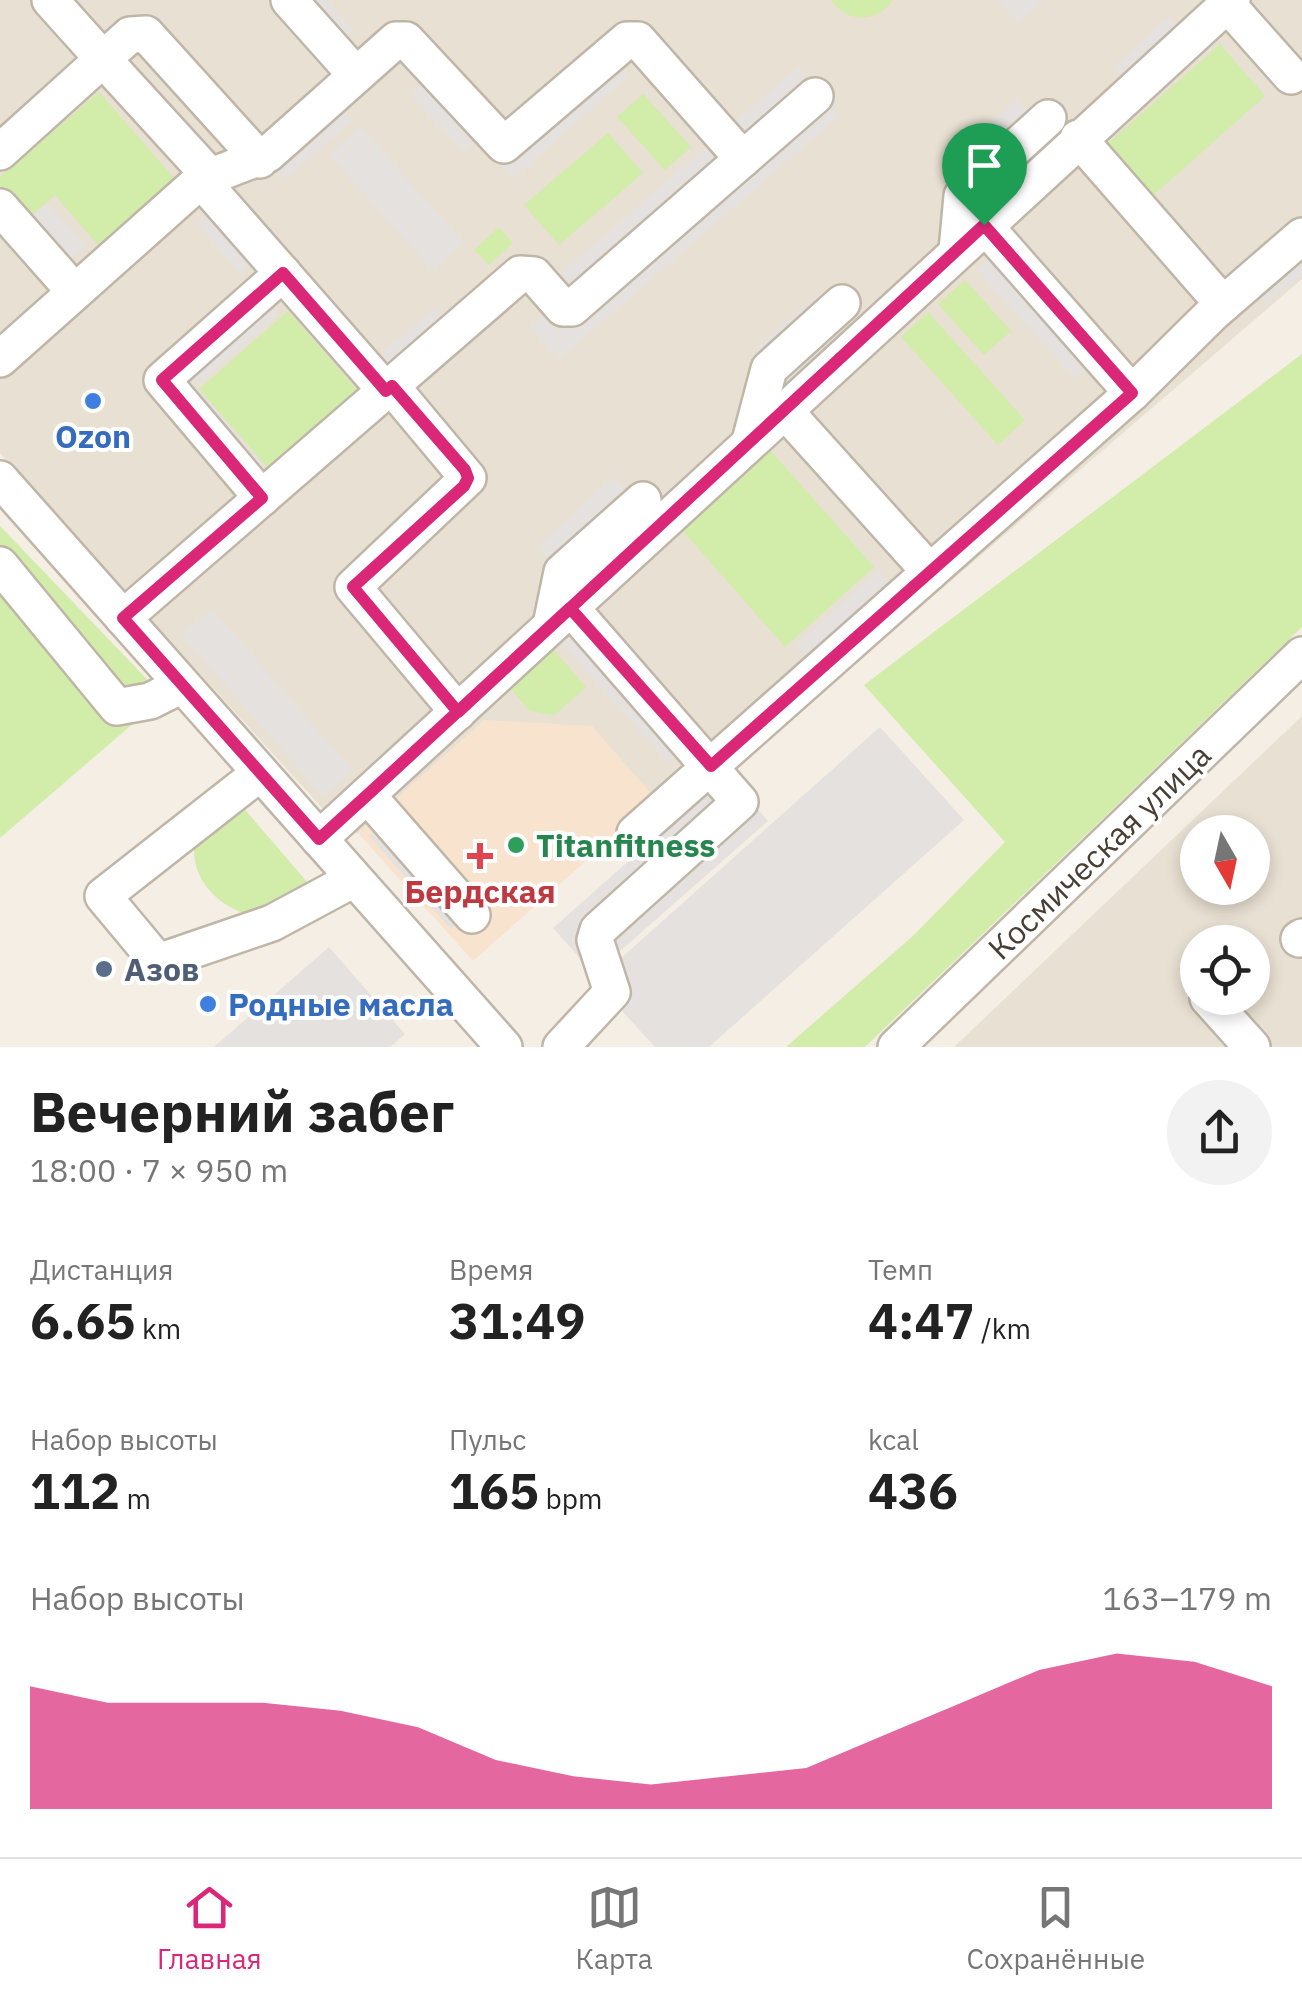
<!DOCTYPE html>
<html lang="ru">
<head>
<meta charset="utf-8">
<style>
	body { margin:0; font-family:"IBM Plex Sans",sans-serif; background:#f2f2f2; color:#222; height:100vh; display:flex; flex-direction:column; font-size:38px; white-space:nowrap }
	* { box-sizing:border-box; margin:0 }
	p { font-size:32px; color:#767676 }
	.icon { flex:none; width:55px; height:55px; fill:none; stroke:currentColor; stroke-width:2; stroke-linecap:round; stroke-linejoin:round }
	.map { position:relative; height:1047px; overflow:hidden }
	.details { display:flex; flex-direction:column; background:#fff; flex:1 }
	.details>* { flex:none }
	.needle { width:65px; rotate:171deg }
	.tools { position:absolute; left:1180px; top:815px; display:grid; gap:20px }
	.tools a { display:grid; place-items:center; width:90px; height:90px; border-radius:50%; background:#fff; box-shadow:0 5px 15px #0003; font-size:50px }
	.pin { position:absolute; display:grid; place-items:center; width:85px; height:85px; color:#fff; margin:-102px -42px; border-radius:50% 50% 50% 0; rotate:-45deg; box-shadow:0 0 10px #0007 }
	.pin .icon { rotate:45deg }
	.round { display:grid; place-items:center; flex:none; width:105px; height:105px; border-radius:52px; background:#f2f2f2 }
	.overview { display:flex; align-items:center; justify-content:space-between; height:170px; padding:0 30px }
	h1 { font-size:55px; font-weight:700; line-height:75px }
	.metrics { display:grid; grid-template-columns:repeat(3,1fr); gap:15px; height:170px; padding:10px 30px }
	.metrics div { display:grid; align-content:center }
	.metrics b { font-size:50px; font-weight:700 }
	.metrics small { font-size:28px; font-weight:400 }
	.metrics p { font-size:28px }
	.chart { height:280px; padding:20px 30px }
	.chart p { display:flex; justify-content:space-between }
	.chart svg { width:100%; height:180px; margin-top:10px; fill:#db2777; opacity:.7 }
	.tab-bar { display:flex; justify-content:space-around; align-items:center; height:140px; border-top:2px solid #e0e0e0; background:#fff; font-size:28px; color:#767676 }
	.tab-bar a { display:grid; justify-items:center; gap:5px }
	.tab-bar .current { color:#db2777 }
	.map>svg:first-child { display:block }
	.residential { fill:#e8e0d2; fill-rule:evenodd }
	.commercial { fill:#f8e4ce }
	.green { fill:#d2ecaa }
	.parking { fill:#e4e1de }
	.lines { fill:none; stroke-linecap:round; stroke-linejoin:round }
	.minor-casing { stroke:#c0b6a7; stroke-width:40 }
	.minor { stroke:#fff; stroke-width:35 }
	.route-casing { stroke:#fff; stroke-width:20 }
	.route { stroke:#db2777; stroke-width:12 }
	.shop-dot { fill:#3f7fe0; stroke:#fff; stroke-width:4 }
	.leisure-dot { fill:#2e9e5b; stroke:#fff; stroke-width:4 }
	.health-dot { fill:#e0444e; stroke:#fff; stroke-width:4 }
	.service-dot { fill:#5c6f8a; stroke:#fff; stroke-width:4 }
	.labels { text-anchor:middle; dominant-baseline:central; stroke-width:8; stroke-linejoin:round; paint-order:stroke }
	.shop-label { font-size:32px; font-weight:bold; fill:#366cbe; stroke:#fff }
	.leisure-label { font-size:32px; font-weight:bold; fill:#27864d; stroke:#fff; text-anchor:start }
	.street-label { font-size:32px; fill:#473e34; stroke:#fff }
	.health-label { font-size:32px; font-weight:bold; fill:#be3a42; stroke:#fff }
	.service-label { font-size:32px; font-weight:bold; fill:#4e5e75; stroke:#fff; text-anchor:start }
</style>
</head>
<body>
<div class="map">
<svg width="1302" height="1047" viewBox="0 0 1302 1047">
	<rect width="100%" height="100%" fill="#f4eee5"/>
	<g class="residential">
		<path d="M0,0H1302V279L673,820L485,720L358,833L342,830L0,453Z"/>
		<path d="M1302,716V1047H954ZM1198,832H1252V888H1198ZM1198,942H1252V998H1198Z"/>
	</g>
	<path class="commercial" d="M485,720L592,726L656,799L473,961L358,833Z"/>
	<g class="green">
		<path d="M831,0H893C876,23 848,24 831,0Z"/>
		<path d="M1220,44L1265,96L1149,199L1103,148Z"/>
		<path d="M99,92L174,178L98,245L55,195L27,219L0,187V177Z"/>
		<path d="M643,94L691,147L665,170L617,117Z"/>
		<path d="M608,133L643,173L559,245L524,205Z"/>
		<path d="M499,227L513,243L489,265L474,250Z"/>
		<path d="M965,280L1011,331L984,355L938,304Z"/>
		<path d="M288,311L357,390L268,468L199,389Z"/>
		<path d="M928,312L1025,420L998,445L901,337Z"/>
		<path d="M1302,354V627L865,1047H786L914,935L1005,842L864,685Z"/>
		<path d="M770,450L874,567L785,647L681,529Z"/>
		<path d="M0,526L164,697L0,838Z"/>
		<path d="M548,643L586,687L555,715L530,711L504,682Z"/>
		<path d="M240,804L308,883L306,893L256,917C217,908 188,878 195,838Z"/>
	</g>
	<g class="parking">
		<path d="M300,0H327L354,31L339,44Z"/>
		<path d="M997,0H1044L1018,23Z"/>
		<path d="M1169,17L1184,33L1127,84L1113,67Z"/>
		<path d="M616,62L628,76L513,179L500,164Z"/>
		<path d="M798,67L840,115L559,359L531,327L573,290L560,274Z"/>
		<path d="M424,81L478,140L464,153L410,94Z"/>
		<path d="M1017,99L1059,145L991,206L950,159Z"/>
		<path d="M341,108L352,121L285,180L274,167Z"/>
		<path d="M361,127L463,242L432,270L329,155Z"/>
		<path d="M48,203L86,246L69,260L31,217Z"/>
		<path d="M212,210L256,260L240,274L196,223Z"/>
		<path d="M1302,251V275L1266,305L1254,292Z"/>
		<path d="M993,256L1092,366L1076,380L977,270Z"/>
		<path d="M821,291L855,329L794,384L759,346Z"/>
		<path d="M267,302L278,315L198,384L187,371Z"/>
		<path d="M435,307L445,319L387,370L377,358Z"/>
		<path d="M198,389L263,464L250,475L185,401Z"/>
		<path d="M614,477L650,516L573,585L538,546Z"/>
		<path d="M879,570L891,584L807,658L795,645Z"/>
		<path d="M212,609L352,770L323,796L182,635Z"/>
		<path d="M571,623L683,749L668,763L556,636Z"/>
		<path d="M880,727L964,820L709,1047H655L623,1012L620,959Z"/>
		<path d="M727,774L768,821L594,974L553,928Z"/>
		<path d="M381,826L463,918L451,929L369,836Z"/>
		<path d="M329,947L405,1034L390,1047H214Z"/>
	</g>
	<g class="lines">
		<g class="minor-casing">
			<g id="minor">
				<path d="M289,0L356,75"/>
				<path d="M1227,4L1291,76"/>
				<path d="M1078,138L1223,304"/>
				<path d="M0,152L103,59L50,0"/>
				<path d="M209,175L103,59L130,35L146,34L260,160"/>
				<path d="M201,180L386,391"/>
				<path d="M0,207L75,292"/>
				<path d="M984,225L1132,393"/>
				<path d="M957,250L962,196L1048,118"/>
				<path d="M0,359L201,180L268,154L396,40H406L504,145L627,40H638L743,159"/>
				<path d="M391,386L468,478L353,587L458,712"/>
				<path d="M784,410L930,572"/>
				<path d="M750,441L769,369L842,303"/>
				<path d="M0,479L504,1047"/>
				<path d="M262,498L162,380L283,273"/>
				<path d="M0,565L117,707L150,701L182,685"/>
				<path d="M123,618L520,274L534,275L563,308H572L815,96"/>
				<path d="M551,625L562,572L643,500"/>
				<path d="M260,773L103,896L158,962L272,923L354,879"/>
				<path d="M367,795L472,915"/>
				<path d="M635,833L1132,393L1213,313L1302,236"/>
				<path d="M319,839L1232,0"/>
				<path d="M1299,939L1302,937"/>
				<path d="M1208,998L1252,1047"/>
				<path d="M561,1047L612,992L595,940L598,930L740,802L570,607"/>
				<path d="M896,1047L1302,655"/>
			</g>
		</g>
		<use href="#minor" class="minor"/>
	</g>
	<g class="lines">
		<g class="route-casing">
			<path id="route" d="M984,225L957,250C791,404 624,557 458,712L353,587L464,486L468,478L465,470L392,386L386,391L283,273L162,380L262,498L123,618L319,839L375,788L570,608L711,766L1132,393L984,225"/>
		</g>
		<use href="#route" class="route"/>
	</g>
	<g class="shop-dot">
		<circle cx="93" cy="401" r="10"/>
		<circle cx="208" cy="1004" r="10"/>
	</g>
	<circle class="leisure-dot" cx="516" cy="845" r="10"/>
	<path class="health-dot" d="M475 841h10v10h10v10h-10v10h-10v-10h-10v-10h10z"/>
	<circle class="service-dot" cx="104" cy="969" r="10"/>
	<g class="labels">
		<g class="shop-label">
			<text x="93" y="436">Ozon</text>
			<text x="228" y="1004" text-anchor="start">Родные масла</text>
		</g>
		<g class="leisure-label">
			<text x="536" y="845">Titanfitness</text>
		</g>
		<g class="street-label">
			<text transform="translate(1099 851) rotate(-44)">Космическая улица</text>
		</g>
		<g class="health-label">
			<text x="480" y="891">Бердская</text>
		</g>
		<g class="service-label">
			<text x="124" y="969">Азов</text>
		</g>
	</g>
</svg>
<div class="tools">
<a><svg class="needle" viewBox="-14 -14 28 28"><path d="M0-13l5 13h-10z" fill="#e53935"/><path d="M0 13l5-13h-10z" fill="#767676"/></svg></a>
<a><svg class="icon" aria-label="locate" viewBox="0 0 24 24"><circle cx="12" cy="12" r="6"/><path d="M12 2v4M12 18v4M2 12h4M18 12h4"/></svg></a>
</div>
<div class="pin" style="left:984px;top:225px;background:#1e9e55"><svg class="icon" aria-label="arrive" viewBox="0 0 24 24"><path d="M6 21V4h12l-3 4 3 4H6"/></svg></div>
</div>
<section class="details">
<div class="overview"><div><h1>Вечерний забег</h1><p>18:00 · 7 × 950 m</p></div><a class="round"><svg class="icon" aria-label="share" viewBox="0 0 24 24"><path d="M12 15V3M7 8l5-5 5 5M5 13v7h14v-7"/></svg></a></div>
<div class="metrics">
<div><p>Дистанция</p><b>6.65<small> km</small></b></div>
<div><p>Время</p><b>31:49</b></div>
<div><p>Темп</p><b>4:47<small> /km</small></b></div>
</div>
<div class="metrics">
<div><p>Набор высоты</p><b>112<small> m</small></b></div>
<div><p>Пульс</p><b>165<small> bpm</small></b></div>
<div><p>kcal</p><b>436</b></div>
</div>
<div class="chart"><p><span>Набор высоты</span>163–179 m</p>
<svg viewBox="0 0 160 44" preserveAspectRatio="none"><path d="M0 44V14L10 18L20 18L30 18L40 20L50 24L60 32L70 36L80 38L90 36L100 34L110 26L120 18L130 10L140 6L150 8L160 14V44z"/></svg>
</div>
</section>
<nav class="tab-bar">
<a class="current"><svg class="icon" aria-label="home" viewBox="0 0 24 24"><path d="M3 11l9-7 9 7M6 9v11h12V9"/></svg>Главная</a>
<a><svg class="icon" aria-label="map" viewBox="0 0 24 24"><path d="M3 6l6-2 6 2 6-2v14l-6 2-6-2-6 2zM9 4v14M15 6v14"/></svg>Карта</a>
<a><svg class="icon" aria-label="saved" viewBox="0 0 24 24"><path d="M7 4h10v16l-5-4-5 4z"/></svg>Сохранённые</a>
</nav>
</body>
</html>
